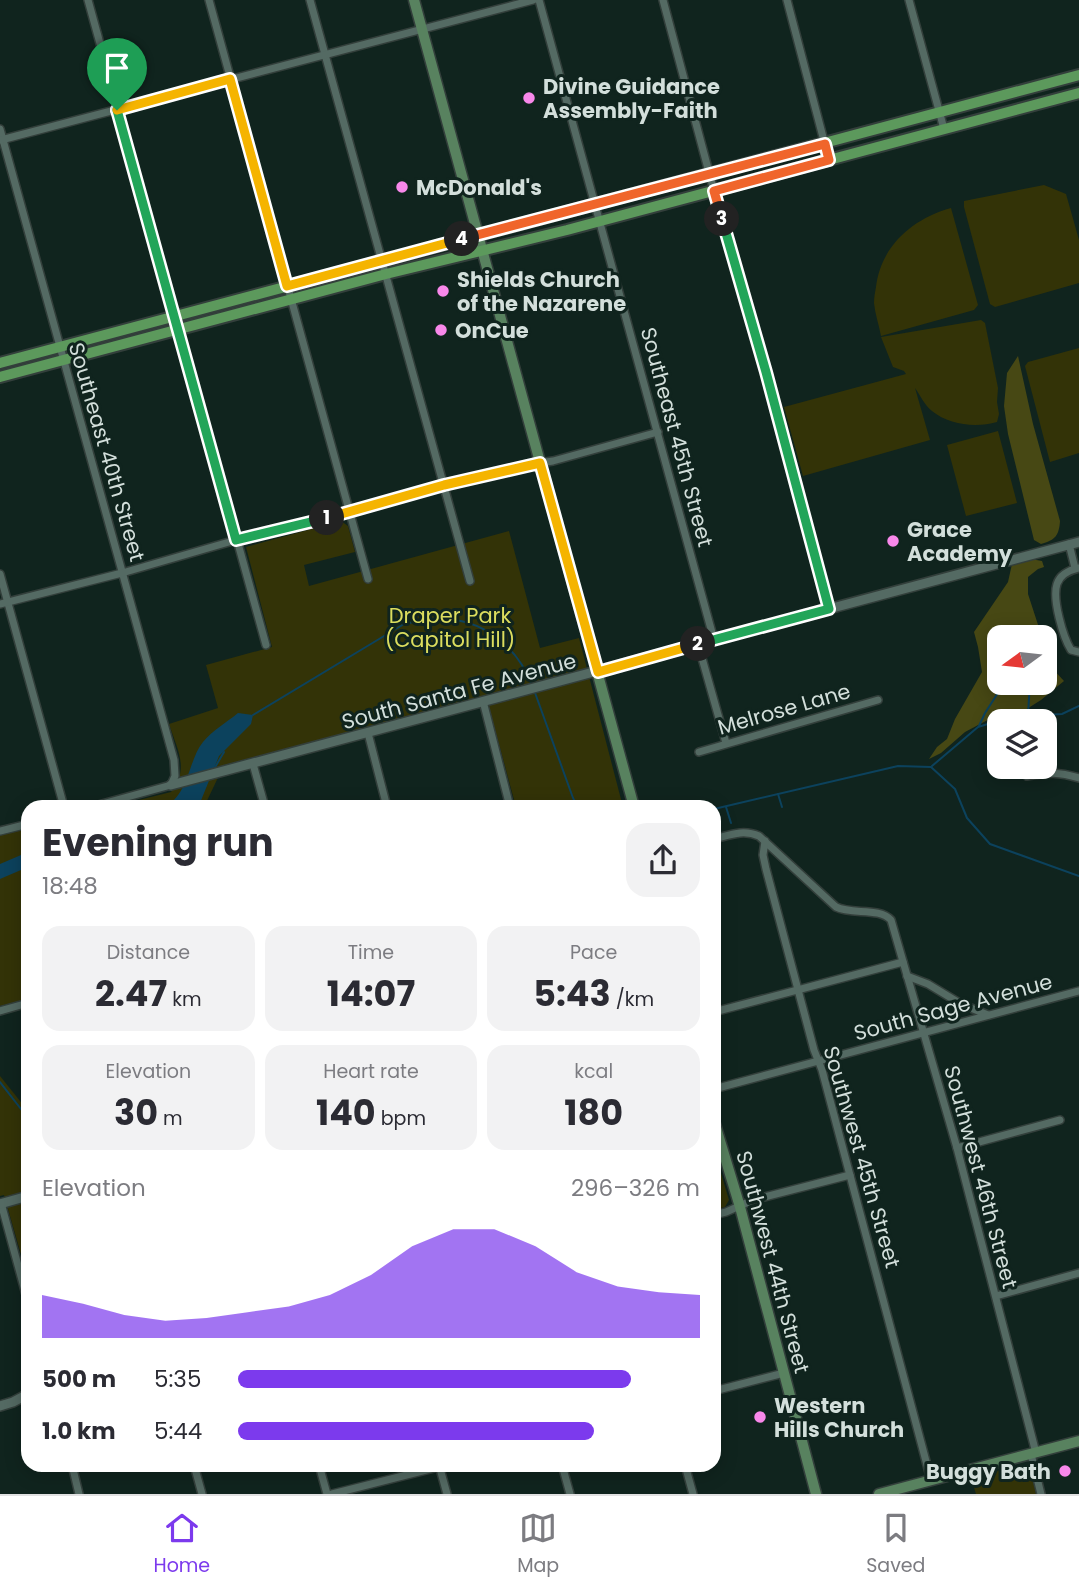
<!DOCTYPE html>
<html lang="en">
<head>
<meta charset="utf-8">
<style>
	body { margin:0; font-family:Poppins,sans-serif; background:#f2f2f3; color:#2b2b33; height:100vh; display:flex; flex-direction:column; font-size:26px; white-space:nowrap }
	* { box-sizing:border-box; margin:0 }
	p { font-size:23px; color:#7c7c81 }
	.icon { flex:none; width:38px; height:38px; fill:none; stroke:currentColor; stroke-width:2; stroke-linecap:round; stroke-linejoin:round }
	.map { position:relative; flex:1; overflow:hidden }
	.panel { position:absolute; left:21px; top:800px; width:700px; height:672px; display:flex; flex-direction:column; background:#fff; border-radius:21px; box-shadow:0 4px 18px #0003 }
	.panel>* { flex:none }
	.needle { width:46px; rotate:255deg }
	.tools { position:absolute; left:987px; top:625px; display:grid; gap:14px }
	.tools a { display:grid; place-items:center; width:70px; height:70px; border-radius:14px; background:#fff; box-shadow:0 4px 18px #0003; font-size:35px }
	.pin { position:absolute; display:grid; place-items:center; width:60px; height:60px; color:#fff; margin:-72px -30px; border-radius:50% 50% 50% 0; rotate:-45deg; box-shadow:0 0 7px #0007 }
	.pin .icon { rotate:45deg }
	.km { position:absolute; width:35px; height:35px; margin:-18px; border-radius:50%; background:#222; color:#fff; font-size:19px; line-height:35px; text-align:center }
	.round { display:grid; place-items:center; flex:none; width:74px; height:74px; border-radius:21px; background:#f2f2f3 }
	.headline { display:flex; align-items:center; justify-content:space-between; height:119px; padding:0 21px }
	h1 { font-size:38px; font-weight:700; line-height:52px }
	.stats { display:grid; grid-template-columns:repeat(3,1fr); gap:10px; height:119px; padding:7px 21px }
	.stats div { display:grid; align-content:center; border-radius:18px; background:#f2f2f3; text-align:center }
	.stats b { font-size:35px; font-weight:700 }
	.stats small { font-size:19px; font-weight:400 }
	.stats p { font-size:19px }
	.chart { height:196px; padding:14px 21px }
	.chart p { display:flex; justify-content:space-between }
	.chart svg { width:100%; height:126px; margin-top:7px; fill:#7c3aed; opacity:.7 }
	ul { padding:0 21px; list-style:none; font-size:23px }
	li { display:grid; grid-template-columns:112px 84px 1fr; align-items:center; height:52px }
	li i { height:18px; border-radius:9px; background:#7c3aed }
	.tab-bar { display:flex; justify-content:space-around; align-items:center; height:98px; border-top:2px solid #e1e1e2; background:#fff; font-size:19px; color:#7c7c81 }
	.tab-bar a { display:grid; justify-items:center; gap:4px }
	.tab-bar .active { color:#7c3aed }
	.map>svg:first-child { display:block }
	.green { fill:#333307 }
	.forest { fill:#474814 }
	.water { fill:#0c425d }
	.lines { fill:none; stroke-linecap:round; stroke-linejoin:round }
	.stream { stroke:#0c425d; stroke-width:2 }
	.minor-casing { stroke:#333f3b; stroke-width:10 }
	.tertiary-casing { stroke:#333f3b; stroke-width:12 }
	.secondary-casing { stroke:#333f3b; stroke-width:13 }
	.primary-casing { stroke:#333f3b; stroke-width:14 }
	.minor { stroke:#546a63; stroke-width:7 }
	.tertiary { stroke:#546a63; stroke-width:9 }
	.secondary { stroke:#58825f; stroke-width:10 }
	.primary { stroke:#5c995c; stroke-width:10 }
	.split-1-casing { stroke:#fff; stroke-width:14 }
	.split-2-casing { stroke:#fff; stroke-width:14 }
	.split-3-casing { stroke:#fff; stroke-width:14 }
	.split-4-casing { stroke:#fff; stroke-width:14 }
	.split-5-casing { stroke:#fff; stroke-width:14 }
	.split-1 { stroke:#22a559; stroke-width:9 }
	.split-2 { stroke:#f5b400; stroke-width:9 }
	.split-3 { stroke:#22a559; stroke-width:9 }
	.split-4 { stroke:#f0652b; stroke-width:9 }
	.split-5 { stroke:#f5b400; stroke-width:9 }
	.poi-dot { fill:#f888ea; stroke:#10241e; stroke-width:2.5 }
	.labels { text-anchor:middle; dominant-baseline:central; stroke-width:6; stroke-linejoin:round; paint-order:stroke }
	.poi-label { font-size:21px; font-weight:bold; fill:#d3dfdb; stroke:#10241e; text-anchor:start }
	.street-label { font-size:21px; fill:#d3dfdb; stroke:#10241e }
	.park-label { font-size:21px; fill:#dbdd5e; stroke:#10241e }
</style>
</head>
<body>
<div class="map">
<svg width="1079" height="1494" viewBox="0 0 1079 1494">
	<rect width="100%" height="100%" fill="#10241e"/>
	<g class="green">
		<path d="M1044,185L1066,194L1079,240V283L995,307L990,304L964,207V201Z"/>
		<path d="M951,208L978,305L974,310L881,336C879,325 875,314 874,303C874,298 875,292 876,287C881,246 912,219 951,208Z"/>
		<path d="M981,320L985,323L998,388L997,402L999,414L997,422C976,428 949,425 932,411C925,406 920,395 915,388L930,440L803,476L784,407L906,374L904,371L893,367L881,337Z"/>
		<path d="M1079,348V453L1050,462L1025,366L1028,362Z"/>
		<path d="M998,431L1017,503L966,516L947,445Z"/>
		<path d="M341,521L348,526L355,552L304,565L309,586L509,531L540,648L579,638L623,807H516L486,696L224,765L204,807H111L171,792C190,769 177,749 169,724L218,708L206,665L272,647L246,547Z"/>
		<path d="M28,828V999L0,1006V835Z"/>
		<path d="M0,1076L28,1111V1279L4,1195L0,1196Z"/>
		<path d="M714,1150L729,1200L725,1207L714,1210Z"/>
		<path d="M1023,1464L1030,1469L1036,1494H976L971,1478Z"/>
	</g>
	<g class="forest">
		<path d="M1018,356L1033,424L1060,521C1059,536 1055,540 1041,544L1034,540L1008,434L1004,406L1007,373Z"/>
		<path d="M1031,559L1042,561L1044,567L1038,569L1028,577V594L1042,637H999V682H1045V647L1051,667L1064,681L1041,700L1022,712L999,714L965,732L941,753L929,759L937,747L947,739L955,719L982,672L978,647L974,632L1008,582L1012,564Z"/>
	</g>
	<g class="water">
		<path d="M238,713L253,715L251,724L219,756L200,803L196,807H163C189,797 188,760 203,742C212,731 227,722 238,713Z"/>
		<path d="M28,852V867L0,879V864Z"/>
	</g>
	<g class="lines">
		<g class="stream">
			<path d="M1027,637H1029"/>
			<path d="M534,690L573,798L578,807"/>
			<path d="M253,715L404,624C418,621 434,617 449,619C488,623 518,649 532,685"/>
			<path d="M1028,715L1030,682"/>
			<path d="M979,726L985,713L1005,682"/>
			<path d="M932,766L978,727L1011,717L1062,714L1079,706"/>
			<path d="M214,769L224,752"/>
			<path d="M778,794L782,807"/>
			<path d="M726,807L731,823"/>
			<path d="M714,809L898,766L931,767L955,789L967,818L990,844L1079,876"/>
			<path d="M0,1082L28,1118"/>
		</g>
		<g class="minor-casing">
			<g id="minor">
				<path d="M88,0L266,645"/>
				<path d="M209,0L368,579"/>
				<path d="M310,0L470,581"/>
				<path d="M539,0L714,640"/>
				<path d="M663,0L714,191L766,372L829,609"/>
				<path d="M787,0L829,160"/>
				<path d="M909,0L944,129"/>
				<path d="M0,129L174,760L175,776L171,785L91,807"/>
				<path d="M1,140L533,0"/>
				<path d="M1069,544L1075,568"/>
				<path d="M1079,568C1070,570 1060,575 1057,584C1052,599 1063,637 1071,650L1079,652"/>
				<path d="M0,574L64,807"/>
				<path d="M0,604L122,573L236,540L349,512L444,485L526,465L553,461L658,432"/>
				<path d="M698,644L726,743"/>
				<path d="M483,701L510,807"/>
				<path d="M368,733L387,807"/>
				<path d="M699,752L878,700"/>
				<path d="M253,764L265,807"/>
				<path d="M1027,776C1048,772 1059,772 1079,778"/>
				<path d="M0,831L28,824"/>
				<path d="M714,839C730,835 743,829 759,836L836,907C852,915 879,907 891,920L957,1148L1036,1453"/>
				<path d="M765,841L763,855L766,869L814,1050L822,1070L931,1480"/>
				<path d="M907,976L928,984L961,1004L988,1015"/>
				<path d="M0,1011L28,1003"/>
				<path d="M714,1012L903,962"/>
				<path d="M714,1089L1079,991"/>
				<path d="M957,1148L1060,1120"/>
				<path d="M1,1203L28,1302"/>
				<path d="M714,1215L726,1212L753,1200L850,1175"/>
				<path d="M996,1296L1079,1273"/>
				<path d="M714,1391L784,1373"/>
				<path d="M1031,1454L1041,1494"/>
				<path d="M72,1465L79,1494"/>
				<path d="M194,1465L202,1494"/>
				<path d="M319,1465L327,1494"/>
				<path d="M439,1465L447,1494"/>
				<path d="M562,1465L570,1494"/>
				<path d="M685,1465L693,1494"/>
				<path d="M332,1494L446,1465"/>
			</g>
		</g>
		<g class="tertiary-casing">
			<g id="tertiary">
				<path d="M171,785L1079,542"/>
				<path d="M0,1204L28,1196"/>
				<path d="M0,1406L13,1402L28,1394"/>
			</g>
		</g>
		<g class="secondary-casing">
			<g id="secondary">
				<path d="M414,0L634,807"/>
				<path d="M714,1121L740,1207L816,1494"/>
				<path d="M879,1494L1079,1441"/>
			</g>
		</g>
		<g class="primary-casing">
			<g id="primary">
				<path d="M0,363L1079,75"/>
				<path d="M0,377L386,274L567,230L1079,93"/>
			</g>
		</g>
		<use href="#minor" class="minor"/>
		<use href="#tertiary" class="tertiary"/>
		<use href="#secondary" class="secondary"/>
		<use href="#primary" class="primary"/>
	</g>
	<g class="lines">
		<g class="split-1-casing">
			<path id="split-1" d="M117,110L236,540L327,518"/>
		</g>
		<g class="split-2-casing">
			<path id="split-2" d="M327,518L444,485L540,463L598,672L698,644"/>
		</g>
		<g class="split-3-casing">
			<path id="split-3" d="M698,644L829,609L766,372L722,219"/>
		</g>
		<g class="split-4-casing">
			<path id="split-4" d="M462,239L825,144L829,160L714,191L722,219"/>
		</g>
		<g class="split-5-casing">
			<path id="split-5" d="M117,110L230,79L287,286L462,239"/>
		</g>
		<use href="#split-1" class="split-1"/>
		<use href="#split-2" class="split-2"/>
		<use href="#split-3" class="split-3"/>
		<use href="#split-4" class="split-4"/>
		<use href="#split-5" class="split-5"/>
	</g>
	<g class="poi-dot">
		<circle cx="529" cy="98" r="7"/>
		<circle cx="402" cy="187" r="7"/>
		<circle cx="443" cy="291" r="7"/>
		<circle cx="441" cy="330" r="7"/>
		<circle cx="893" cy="541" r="7"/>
		<circle cx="760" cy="1417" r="7"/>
		<circle cx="1065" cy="1471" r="7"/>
	</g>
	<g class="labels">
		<g class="poi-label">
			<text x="543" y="86">Divine Guidance<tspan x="543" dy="24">Assembly-Faith</tspan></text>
			<text x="416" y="187">McDonald's</text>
			<text x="457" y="279">Shields Church<tspan x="457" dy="24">of the Nazarene</tspan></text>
			<text x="455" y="330">OnCue</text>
			<text x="907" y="529">Grace<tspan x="907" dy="24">Academy</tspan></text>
			<text x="774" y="1405">Western<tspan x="774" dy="24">Hills Church</tspan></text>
			<text x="1051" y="1471" text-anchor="end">Buggy Bath</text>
		</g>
		<g class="street-label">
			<text transform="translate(677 437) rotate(75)">Southeast 45th Street</text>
			<text transform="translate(107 452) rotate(74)">Southeast 40th Street</text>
			<text transform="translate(459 691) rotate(-15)">South Santa Fe Avenue</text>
			<text transform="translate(784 709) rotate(-16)">Melrose Lane</text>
			<text transform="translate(953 1007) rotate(-15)">South Sage Avenue</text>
			<text transform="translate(862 1157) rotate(74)">Southwest 45th Street</text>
			<text transform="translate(981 1177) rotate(75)">Southwest 46th Street</text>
			<text transform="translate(773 1262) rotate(75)">Southwest 44th Street</text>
		</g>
		<g class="park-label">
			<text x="450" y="615">Draper Park<tspan x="450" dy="24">(Capitol Hill)</tspan></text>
		</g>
	</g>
</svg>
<div class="tools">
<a><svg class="needle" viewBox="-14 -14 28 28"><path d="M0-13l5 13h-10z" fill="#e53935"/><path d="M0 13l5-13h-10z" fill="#7c7c81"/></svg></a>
<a><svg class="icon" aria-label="layers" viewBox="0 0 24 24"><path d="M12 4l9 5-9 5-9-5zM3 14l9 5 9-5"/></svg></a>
</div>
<div class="pin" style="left:117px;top:110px;background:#1e9e55"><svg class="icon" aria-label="arrive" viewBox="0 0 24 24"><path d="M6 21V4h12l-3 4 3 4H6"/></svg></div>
<b class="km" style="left:327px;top:518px">1</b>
<b class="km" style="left:698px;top:644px">2</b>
<b class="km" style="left:722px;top:219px">3</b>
<b class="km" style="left:462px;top:239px">4</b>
<section class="panel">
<div class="headline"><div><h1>Evening run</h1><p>18:48</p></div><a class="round"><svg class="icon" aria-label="share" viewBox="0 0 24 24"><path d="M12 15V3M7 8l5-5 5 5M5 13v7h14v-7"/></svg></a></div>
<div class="stats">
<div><p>Distance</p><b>2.47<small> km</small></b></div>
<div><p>Time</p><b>14:07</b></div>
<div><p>Pace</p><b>5:43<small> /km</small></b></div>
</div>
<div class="stats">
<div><p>Elevation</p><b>30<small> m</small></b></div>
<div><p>Heart rate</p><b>140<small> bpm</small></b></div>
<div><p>kcal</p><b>180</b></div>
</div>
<div class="chart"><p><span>Elevation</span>296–326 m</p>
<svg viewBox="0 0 160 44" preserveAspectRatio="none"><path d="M0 44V29L10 32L20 36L30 38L40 37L50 35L60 33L70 29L80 22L90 12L100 6L110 6L120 12L130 21L140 26L150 28L160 29V44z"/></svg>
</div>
<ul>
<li><b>500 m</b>5:35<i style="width:85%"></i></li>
<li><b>1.0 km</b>5:44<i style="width:77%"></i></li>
</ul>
</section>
</div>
<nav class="tab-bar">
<a class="active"><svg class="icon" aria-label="home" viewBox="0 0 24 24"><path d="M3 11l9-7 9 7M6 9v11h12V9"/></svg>Home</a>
<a><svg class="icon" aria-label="map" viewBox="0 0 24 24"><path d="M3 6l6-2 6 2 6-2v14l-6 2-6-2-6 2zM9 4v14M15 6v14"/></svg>Map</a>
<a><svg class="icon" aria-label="saved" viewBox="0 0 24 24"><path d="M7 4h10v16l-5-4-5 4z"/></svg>Saved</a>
</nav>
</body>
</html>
